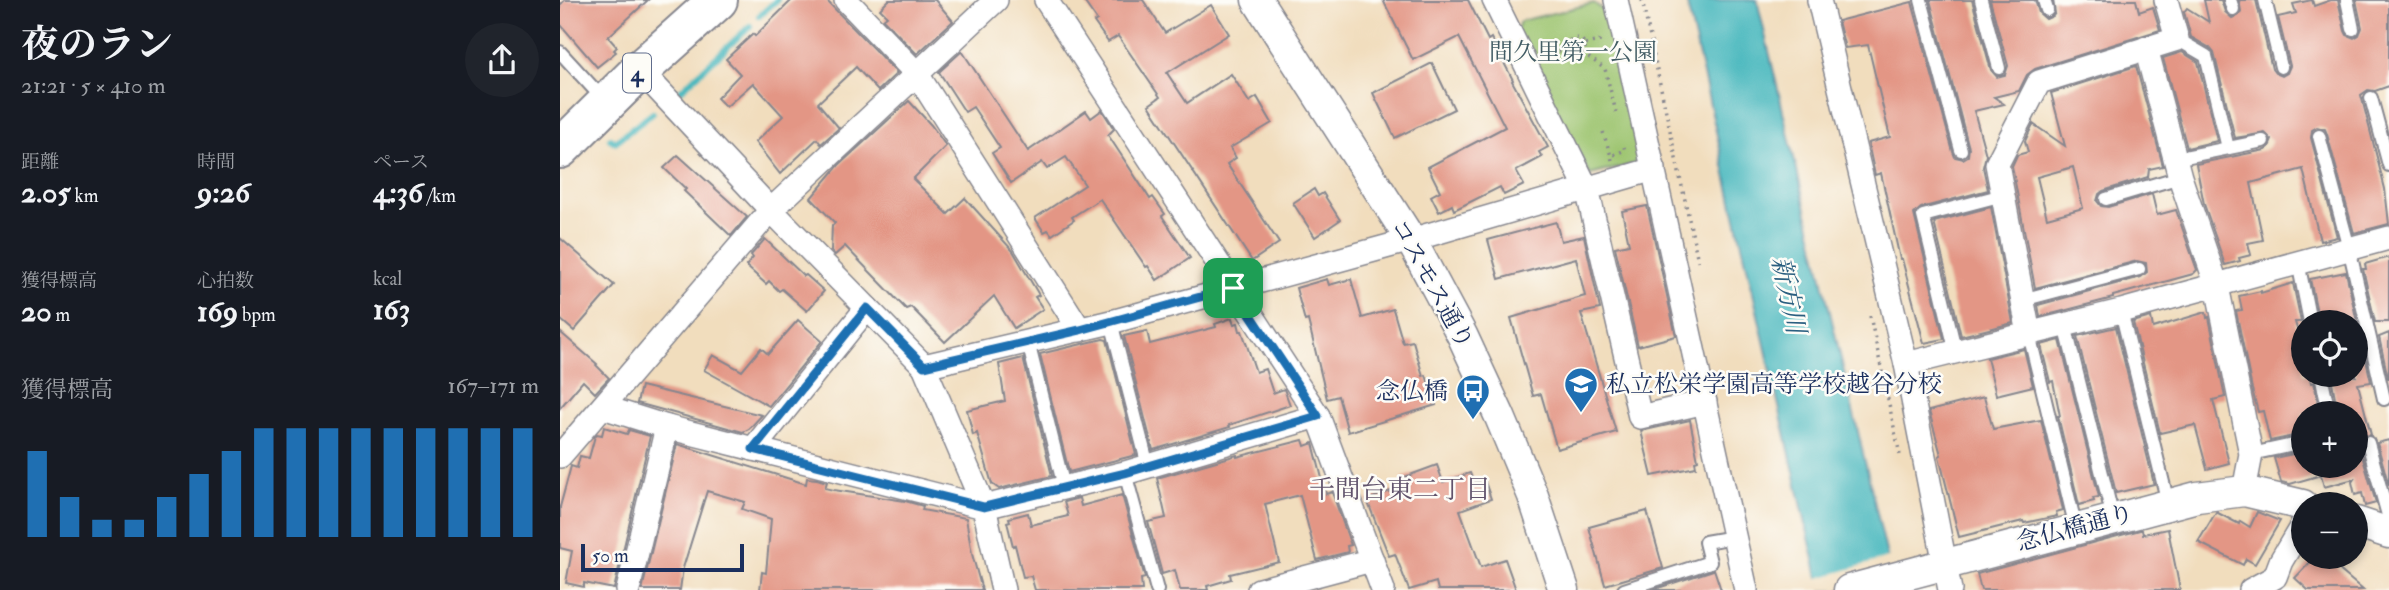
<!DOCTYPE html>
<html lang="ja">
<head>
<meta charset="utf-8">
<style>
	body { margin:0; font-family:"IM FELL Double Pica","Noto Serif JP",serif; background:#20242c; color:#f1f3f6; height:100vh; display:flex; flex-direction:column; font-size:26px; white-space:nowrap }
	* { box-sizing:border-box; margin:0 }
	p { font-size:23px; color:#9ea1a6 }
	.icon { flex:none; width:38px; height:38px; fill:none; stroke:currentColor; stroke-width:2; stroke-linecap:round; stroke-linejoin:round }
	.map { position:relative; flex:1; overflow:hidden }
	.side { display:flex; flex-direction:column; background:#171b24; width:560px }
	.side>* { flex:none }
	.controls { position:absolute; left:1731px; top:310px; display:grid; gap:14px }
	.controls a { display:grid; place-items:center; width:77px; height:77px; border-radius:50%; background:#171b24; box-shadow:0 4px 10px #0003; font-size:35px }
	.scale { position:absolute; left:21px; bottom:18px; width:163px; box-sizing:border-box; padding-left:7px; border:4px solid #1b2f5e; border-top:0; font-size:19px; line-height:24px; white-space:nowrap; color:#1b2f5e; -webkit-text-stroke:5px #fdfcf7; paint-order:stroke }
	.pin { position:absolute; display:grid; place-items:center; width:60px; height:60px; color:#fff; margin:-30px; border-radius:14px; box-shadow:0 4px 10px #0006 }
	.round { display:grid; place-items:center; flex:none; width:74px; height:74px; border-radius:37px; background:#20242c }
	.summary { display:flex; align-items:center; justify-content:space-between; height:119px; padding:0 21px }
	h1 { font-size:38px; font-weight:700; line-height:52px }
	.stats { display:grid; grid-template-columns:repeat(3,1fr); gap:10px; height:119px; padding:7px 21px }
	.stats div { display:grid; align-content:center }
	.stats b { font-size:30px; font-weight:700 }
	.stats small { font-size:19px; font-weight:400 }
	.stats p { font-size:19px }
	.chart { height:196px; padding:14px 21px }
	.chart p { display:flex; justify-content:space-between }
	.chart svg { width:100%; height:126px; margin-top:7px; stroke:#1f6fb2; stroke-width:6 }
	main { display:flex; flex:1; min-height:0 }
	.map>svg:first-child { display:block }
	.green { fill:#9ec571; stroke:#5c7a68; stroke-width:2 }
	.water { fill:#49b8be; stroke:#32748e; stroke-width:2 }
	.pier { fill:#f1ddbd }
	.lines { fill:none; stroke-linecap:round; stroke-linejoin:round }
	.stream { stroke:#49b8be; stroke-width:6 }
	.building { fill:#e39685; fill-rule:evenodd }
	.service-casing { stroke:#86868e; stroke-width:16 }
	.minor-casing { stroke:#86868e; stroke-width:26 }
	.tertiary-casing { stroke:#86868e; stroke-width:33 }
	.trunk-casing { stroke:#86868e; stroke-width:42 }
	.path { stroke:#86868e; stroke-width:3.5; stroke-dasharray:2 5; stroke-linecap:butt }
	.service { stroke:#fff; stroke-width:12 }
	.minor { stroke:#fff; stroke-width:23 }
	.tertiary { stroke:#fff; stroke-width:30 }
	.trunk { stroke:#fff; stroke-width:38 }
	.route-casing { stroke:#fff; stroke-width:14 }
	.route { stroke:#1f6fb2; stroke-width:9 }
	.labels { text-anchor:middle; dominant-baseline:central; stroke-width:5; stroke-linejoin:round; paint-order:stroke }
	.shield { fill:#fdfcf7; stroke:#5f6c8c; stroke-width:2 }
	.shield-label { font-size:23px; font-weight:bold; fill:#1b2f5e }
	.park-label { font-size:24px; fill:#425c64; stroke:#fdfcf7 }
	.street-label { font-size:24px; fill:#1b2f5e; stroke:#fdfcf7 }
	.poi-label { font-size:24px; fill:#1b2f5e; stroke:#fdfcf7; text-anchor:start }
	.water-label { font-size:26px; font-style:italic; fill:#2b5f80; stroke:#fdfcf7 }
	.neighbourhood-label { font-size:26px; fill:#61536c; stroke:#fdfcf7 }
</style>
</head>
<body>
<main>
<section class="side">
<div class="summary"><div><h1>夜のラン</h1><p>21:21 · 5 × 410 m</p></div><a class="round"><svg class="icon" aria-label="share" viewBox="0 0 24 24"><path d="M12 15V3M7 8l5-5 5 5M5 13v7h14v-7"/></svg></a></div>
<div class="stats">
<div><p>距離</p><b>2.05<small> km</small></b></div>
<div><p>時間</p><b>9:26</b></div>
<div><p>ペース</p><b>4:36<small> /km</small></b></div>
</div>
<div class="stats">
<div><p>獲得標高</p><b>20<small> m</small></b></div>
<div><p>心拍数</p><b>169<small> bpm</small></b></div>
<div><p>kcal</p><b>163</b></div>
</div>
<div class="chart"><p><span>獲得標高</span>167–171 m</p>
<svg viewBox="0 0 160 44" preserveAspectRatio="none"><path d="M5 44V14M15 44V30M25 44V38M35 44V38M45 44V30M55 44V22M65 44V14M75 44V6M85 44V6M95 44V6M105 44V6M115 44V6M125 44V6M135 44V6M145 44V6M155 44V6"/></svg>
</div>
</section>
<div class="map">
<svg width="1829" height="590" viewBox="0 0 1829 590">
	<rect width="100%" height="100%" fill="#fdfcf7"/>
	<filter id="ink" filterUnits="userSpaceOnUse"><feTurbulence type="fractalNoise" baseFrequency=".0143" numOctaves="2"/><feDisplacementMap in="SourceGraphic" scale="14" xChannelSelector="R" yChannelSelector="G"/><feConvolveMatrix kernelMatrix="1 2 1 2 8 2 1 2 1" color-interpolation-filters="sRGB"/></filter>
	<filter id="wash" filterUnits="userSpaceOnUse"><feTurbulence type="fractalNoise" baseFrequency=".00686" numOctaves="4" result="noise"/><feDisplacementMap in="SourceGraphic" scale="28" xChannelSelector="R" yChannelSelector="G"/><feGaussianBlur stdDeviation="1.57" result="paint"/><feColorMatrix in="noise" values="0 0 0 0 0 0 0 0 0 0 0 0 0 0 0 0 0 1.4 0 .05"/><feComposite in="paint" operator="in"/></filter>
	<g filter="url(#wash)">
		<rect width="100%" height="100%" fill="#f1ddbd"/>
		<path class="green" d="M1034,3L1047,13L1082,162L1030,175L955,34L960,21Z"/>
		<path class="water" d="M1126,0H1197L1335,590H1261Z"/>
		<path class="pier" d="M1331,557L1338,590H1257L1255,579Z"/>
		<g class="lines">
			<g class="stream">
				<path d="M199,16L217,0"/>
				<path d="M120,91L190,26"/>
				<path d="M50,139L55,142L93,113"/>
			</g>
		</g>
		<g id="blocks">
			<g class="building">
				<path d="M5,0H88L48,37L57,47L54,50L56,52L37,67L0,24V5Z"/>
				<path d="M232,0H266L337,73L318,91L296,67L258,103L279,128L261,144L257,139L220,174L195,142L223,116L193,83L166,107L157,98L180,74L166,59L193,34L195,36Z"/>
				<path d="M329,0H375L393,21L357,54L323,19L327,16L320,9Z"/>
				<path d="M523,0H583L605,33L651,5L669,34L607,73L627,103L671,74L689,102L697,97L712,123L670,148L676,158L667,164L719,243L692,261L589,105L600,97L558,36L548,42L534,22L537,20Z"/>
				<path d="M823,0H908L928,40L931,38L953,80L952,81L988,147L979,152L982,157L956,171L964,185L944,195L940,187L894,210L892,205L879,212L871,196L880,191L868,167L945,127L899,37L853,60Z"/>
				<path d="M1370,0H1412L1431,70L1437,77L1445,75L1448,66L1430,0H1475L1479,13L1486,19L1493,16L1495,13L1493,0H1576L1579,12L1593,7L1600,30L1475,69L1467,75L1459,91L1434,97L1444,104L1414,111L1426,155L1423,167L1428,190L1361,208L1354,214L1384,339L1364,343L1342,259H1340L1321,173L1315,175L1308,143L1330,137L1308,45L1285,48L1278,21L1352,2L1393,152L1395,157L1403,159L1408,156L1409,148Z"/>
				<path d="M1644,0H1661L1665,12L1672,18L1679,15L1681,11L1679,0H1696L1712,69L1715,73L1722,76L1727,73L1730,66L1718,17L1736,13L1733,4L1752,0L1754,6L1771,0H1778L1785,31L1787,35L1794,38L1799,35L1802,28L1796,0H1829V86L1815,91L1808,90L1801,95L1825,189L1829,224L1794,233L1767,134L1765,129L1757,127L1752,130L1751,138L1777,237L1760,241L1743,169L1691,183L1703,240L1688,243L1691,255L1679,258L1680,261L1665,265L1644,204L1636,164L1705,150L1709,147L1712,140L1705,133L1675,138L1654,53L1650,48L1631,37L1624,12L1627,8L1649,22Z"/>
				<path d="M402,51L468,151L526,111L531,118L542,110L554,129L548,135L590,199L593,197L605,214L602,216L630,258L597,280L588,266L586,267L540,199L512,217L514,220L492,235L488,230L484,232L475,218L525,185L506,157L487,169L482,162L451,183L432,153L440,148L413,107L405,112L379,72Z"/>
				<path d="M1622,52L1638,62L1657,141L1627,148L1603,58Z"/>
				<path d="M872,63L894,109L835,138L813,93Z"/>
				<path d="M1576,66L1603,166L1589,169L1588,177L1543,191L1539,194L1537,201L1541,206L1548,207L1592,194L1597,215L1616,210L1637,270L1633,274L1553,296V298L1480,317L1478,305L1581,277L1587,272L1586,263L1577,261L1475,288L1452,166L1457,155L1468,152L1465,141L1473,124L1505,146L1491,93ZM1513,167L1523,208L1487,218L1477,177Z"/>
				<path d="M349,101L371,125L386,146L353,179L388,214L405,198L453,251L479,295L475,297L483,309L454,328L434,296L385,342L351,307L346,309L285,246L275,255L271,251L272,226L275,223L251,198L279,165Z"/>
				<path d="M118,155L187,217L171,236L124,191L126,189L104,168Z"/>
				<path d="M754,189L758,196L763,193L780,220L755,237L733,203Z"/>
				<path d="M1087,206L1116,336L1078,346L1055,247L1069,244L1062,211Z"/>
				<path d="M1431,207L1453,323L1401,336L1374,222Z"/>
				<path d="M996,222L1001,241L1024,236L1040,309L1021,313L1056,432L997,449L981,394L973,396L951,318L1025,296L1016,258L939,279L928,240Z"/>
				<path d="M0,238L54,285L14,331L0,319Z"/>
				<path d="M205,239L244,276L246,275L264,291L247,311L222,289L219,291L209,281L206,284L186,266L193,258L191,255Z"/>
				<path d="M1829,257V322H1815L1803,269H1806L1805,264Z"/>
				<path d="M1786,272L1797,322H1759L1750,279Z"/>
				<path d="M767,279L769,285L791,279L802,318L833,309L843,343L853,341L863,376L866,375L876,405L788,432L778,396L767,399L748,320L745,321L736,288Z"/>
				<path d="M1733,283L1741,322H1735L1743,350V374H1749L1751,383L1754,382L1760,412L1743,413V434L1710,441L1703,411L1698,412L1692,389L1676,311L1682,310L1679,296L1701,291V293Z"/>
				<path d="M1646,312L1647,318L1649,317L1665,397L1653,400L1669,463L1647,469L1635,425L1600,433L1573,322L1591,317L1593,328Z"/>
				<path d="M672,318L674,324L678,323L680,331H682L696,372L705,369L713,393L724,389L730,405L669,425L670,427L593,450L564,336L587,331L590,344L656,327L655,324Z"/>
				<path d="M238,320L262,341L209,406L144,370L153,355L182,371L201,348L208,354Z"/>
				<path d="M1556,327L1594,484L1556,493L1517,336Z"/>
				<path d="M0,332L37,364L36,365L49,378L35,393L23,381L0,408Z"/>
				<path d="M1829,333V378H1828L1819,337Z"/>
				<path d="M543,339L547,340L576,455L509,472L480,354Z"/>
				<path d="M1500,340L1539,497L1533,498L1534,501L1519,505L1498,416H1500L1493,381L1490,382L1481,345Z"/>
				<path d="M1802,342L1811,382L1798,384L1811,435L1802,436L1799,445L1816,503L1805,506L1802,493L1795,495L1792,482L1794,479L1764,487L1761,475L1730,484L1721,482L1714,458L1743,452V466H1796V413H1778L1771,377L1781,374L1796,376V344Z"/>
				<path d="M1464,349L1473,386L1436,395L1427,358Z"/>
				<path d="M463,358L492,476L439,489L432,484L417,433L413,435L407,410L445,401L439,364Z"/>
				<path d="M81,386L202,415L189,429L183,432L77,403Z"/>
				<path d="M1424,397L1433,429L1481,420L1503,510L1496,512L1497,516L1464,523L1463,521L1399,537L1379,456L1381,455L1369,411Z"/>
				<path d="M1130,420L1138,460L1135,461L1136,467L1092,476L1081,431Z"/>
				<path d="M44,427L67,434L69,430L90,436L54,589L24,583V587L6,583L12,551L0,548V507L11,466L17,468L20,456L29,458L35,436L37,434L42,435Z"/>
				<path d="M743,440L745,446L753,443L766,494L772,492L789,540L791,545L787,546L788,552L757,560L740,495L705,504L719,562L670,574L671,579L647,586L648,590H620L615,570L602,574L588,522L606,518L597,478L677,455V457Z"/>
				<path d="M1829,440V486L1817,443Z"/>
				<path d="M117,444L246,484L247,478L257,479L267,482L265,488L274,490L345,501L363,506L362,510L406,518L412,554L422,590H200L202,572L206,573L211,519L182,509L185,502L147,491L123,568L120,590H82Z"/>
				<path d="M877,465L883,482L910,473L914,483L924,479L931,499L900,510L921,567L945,559L956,590H878L876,582L849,590L835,554L829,556L807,500L844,486L842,478Z"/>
				<path d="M562,495L585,578L581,579L582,590H475L471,576L463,577L455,545L453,546L447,522L450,521L449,518L468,513L471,525L508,516L504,502L519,498L521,506Z"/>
				<path d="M1087,511L1103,568L1045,585L1029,527Z"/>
				<path d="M1656,512L1679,524L1680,521L1690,527L1697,512L1720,521L1695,564L1686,559L1683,565L1638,542Z"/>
				<path d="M1608,529L1620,590H1421L1417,574L1580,530H1582L1583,534Z"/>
				<path d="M1756,556H1783L1777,568L1803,590H1748L1735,578Z"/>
				<path d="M1154,569L1161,590H1092L1153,570Z"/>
			</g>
		</g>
	</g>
	<g filter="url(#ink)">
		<use href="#blocks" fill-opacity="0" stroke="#86868e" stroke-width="2"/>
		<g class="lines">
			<g class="service-casing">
				<g id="service">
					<path d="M1361,0L1401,150"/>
					<path d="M1421,0L1439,68"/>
					<path d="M1484,0L1487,10"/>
					<path d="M1670,0L1673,9"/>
					<path d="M1705,0L1721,67"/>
					<path d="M1787,0L1793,29"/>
					<path d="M1617,39L1646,56L1668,148"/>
					<path d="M0,52L45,101"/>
					<path d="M1811,98L1829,165"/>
					<path d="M1759,136L1789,248L1824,399"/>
					<path d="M1615,159L1703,141"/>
					<path d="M1546,199L1620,177"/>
					<path d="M1738,262L1750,322"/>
					<path d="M1462,300L1579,269"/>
					<path d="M1561,311L1608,503"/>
					<path d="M551,322L588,466"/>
					<path d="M1505,325L1553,518"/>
					<path d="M1469,334L1516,528"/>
					<path d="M468,342L504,487"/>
					<path d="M1396,353L1363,216L1443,195"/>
					<path d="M1761,374L1769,413"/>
					<path d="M1808,443L1829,519"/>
					<path d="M1691,454L1743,443"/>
					<path d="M565,473L597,590"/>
					<path d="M1064,590L1150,562L1145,542L1174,537"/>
				</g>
			</g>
			<g class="minor-casing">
				<g id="minor">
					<path d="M286,0L357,74L520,330"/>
					<path d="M486,0L758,416L823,590"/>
					<path d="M934,0L1027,189L1080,417L1145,402"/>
					<path d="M1056,0L1186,590"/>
					<path d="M1259,0L1346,364L1390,590"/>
					<path d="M1586,48L1620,177L1657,286L1691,454L1684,491"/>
					<path d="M80,70L211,210L364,366L424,507L443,590"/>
					<path d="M1469,334L1437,164L1479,82L1617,39L1606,0"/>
					<path d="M1346,364L1561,311L1829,238"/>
					<path d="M364,366L551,322L851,240L1094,169"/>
					<path d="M43,407L107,427L424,507L565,473L758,416"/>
					<path d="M193,449L307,308"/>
					<path d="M0,456L211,210L436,0"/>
					<path d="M68,590L107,427"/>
					<path d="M699,590L812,560"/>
					<path d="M1691,590L1715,577L1721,561L1743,524"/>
				</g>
			</g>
			<g class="tertiary-casing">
				<g id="tertiary">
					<path d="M697,0L851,240L902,335L940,417L973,496L1004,590"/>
					<path d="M1796,522L1829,533"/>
					<path d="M1289,590L1637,497L1684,491L1743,505"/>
				</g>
			</g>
			<g class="trunk-casing">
				<path id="trunk" d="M0,149L80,70L158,0"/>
			</g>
			<g class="path">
				<path d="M1082,0L1138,261"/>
				<circle cx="1016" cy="47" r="9"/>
				<path d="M1025,44L1045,40"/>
				<path d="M1023,53L1045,69L1056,112"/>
				<path d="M984,54L1006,50"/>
				<path d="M1043,132L1051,156"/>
				<path d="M1052,160L1051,156L1065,150L1064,147"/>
				<path d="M1310,316L1340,455"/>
			</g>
			<use href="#service" class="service"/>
			<use href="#minor" class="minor"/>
			<use href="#tertiary" class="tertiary"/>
			<use href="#trunk" class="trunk"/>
		</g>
	</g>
	<g class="lines" filter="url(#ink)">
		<g class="route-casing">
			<path id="route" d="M673,288L758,416L565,473L424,507L193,449L307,308L364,366L520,330Z"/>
		</g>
		<use href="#route" class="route"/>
	</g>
	<defs>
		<g id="school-pin" transform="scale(1.75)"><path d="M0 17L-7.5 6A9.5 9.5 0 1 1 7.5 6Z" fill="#1f6fb2" stroke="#fdfcf7"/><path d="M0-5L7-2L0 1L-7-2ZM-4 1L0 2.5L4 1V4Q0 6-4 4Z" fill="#fff"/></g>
		<g id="bus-pin" transform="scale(1.75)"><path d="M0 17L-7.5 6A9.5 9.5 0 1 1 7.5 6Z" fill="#1f6fb2" stroke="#fdfcf7"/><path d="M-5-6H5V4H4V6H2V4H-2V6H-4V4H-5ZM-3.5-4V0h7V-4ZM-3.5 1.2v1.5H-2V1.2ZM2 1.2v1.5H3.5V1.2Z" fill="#fff"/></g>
	</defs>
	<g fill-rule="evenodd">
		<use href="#school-pin" x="1021" y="384"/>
		<use href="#bus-pin" x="913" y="391"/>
	</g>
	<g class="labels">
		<rect class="shield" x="63" y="53.5" width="28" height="39" rx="5"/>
		<g class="shield-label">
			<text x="77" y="73">4</text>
		</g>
		<g class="park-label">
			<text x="1013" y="52">間久里第一公園</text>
		</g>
		<g class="street-label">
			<text transform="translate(872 284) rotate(61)">コスモス通り</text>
			<text transform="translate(1515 528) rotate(-15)">念仏橋通り</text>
		</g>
		<g class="poi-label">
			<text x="1046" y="384">私立松栄学園高等学校越谷分校</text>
			<text x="888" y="391" text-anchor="end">念仏橋</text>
		</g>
		<g class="water-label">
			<text transform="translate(1228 295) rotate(78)">新方川</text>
		</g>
		<g class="neighbourhood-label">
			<text x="840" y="490">千間台東二丁目</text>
		</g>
	</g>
</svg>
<div class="controls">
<a><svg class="icon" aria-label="locate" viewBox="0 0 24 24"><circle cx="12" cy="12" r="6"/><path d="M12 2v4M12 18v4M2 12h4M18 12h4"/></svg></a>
<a>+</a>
<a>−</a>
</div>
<div class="scale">50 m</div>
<div class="pin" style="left:673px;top:288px;background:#1e9e55"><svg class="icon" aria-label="arrive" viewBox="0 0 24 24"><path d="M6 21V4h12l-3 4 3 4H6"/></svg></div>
</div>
</main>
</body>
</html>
